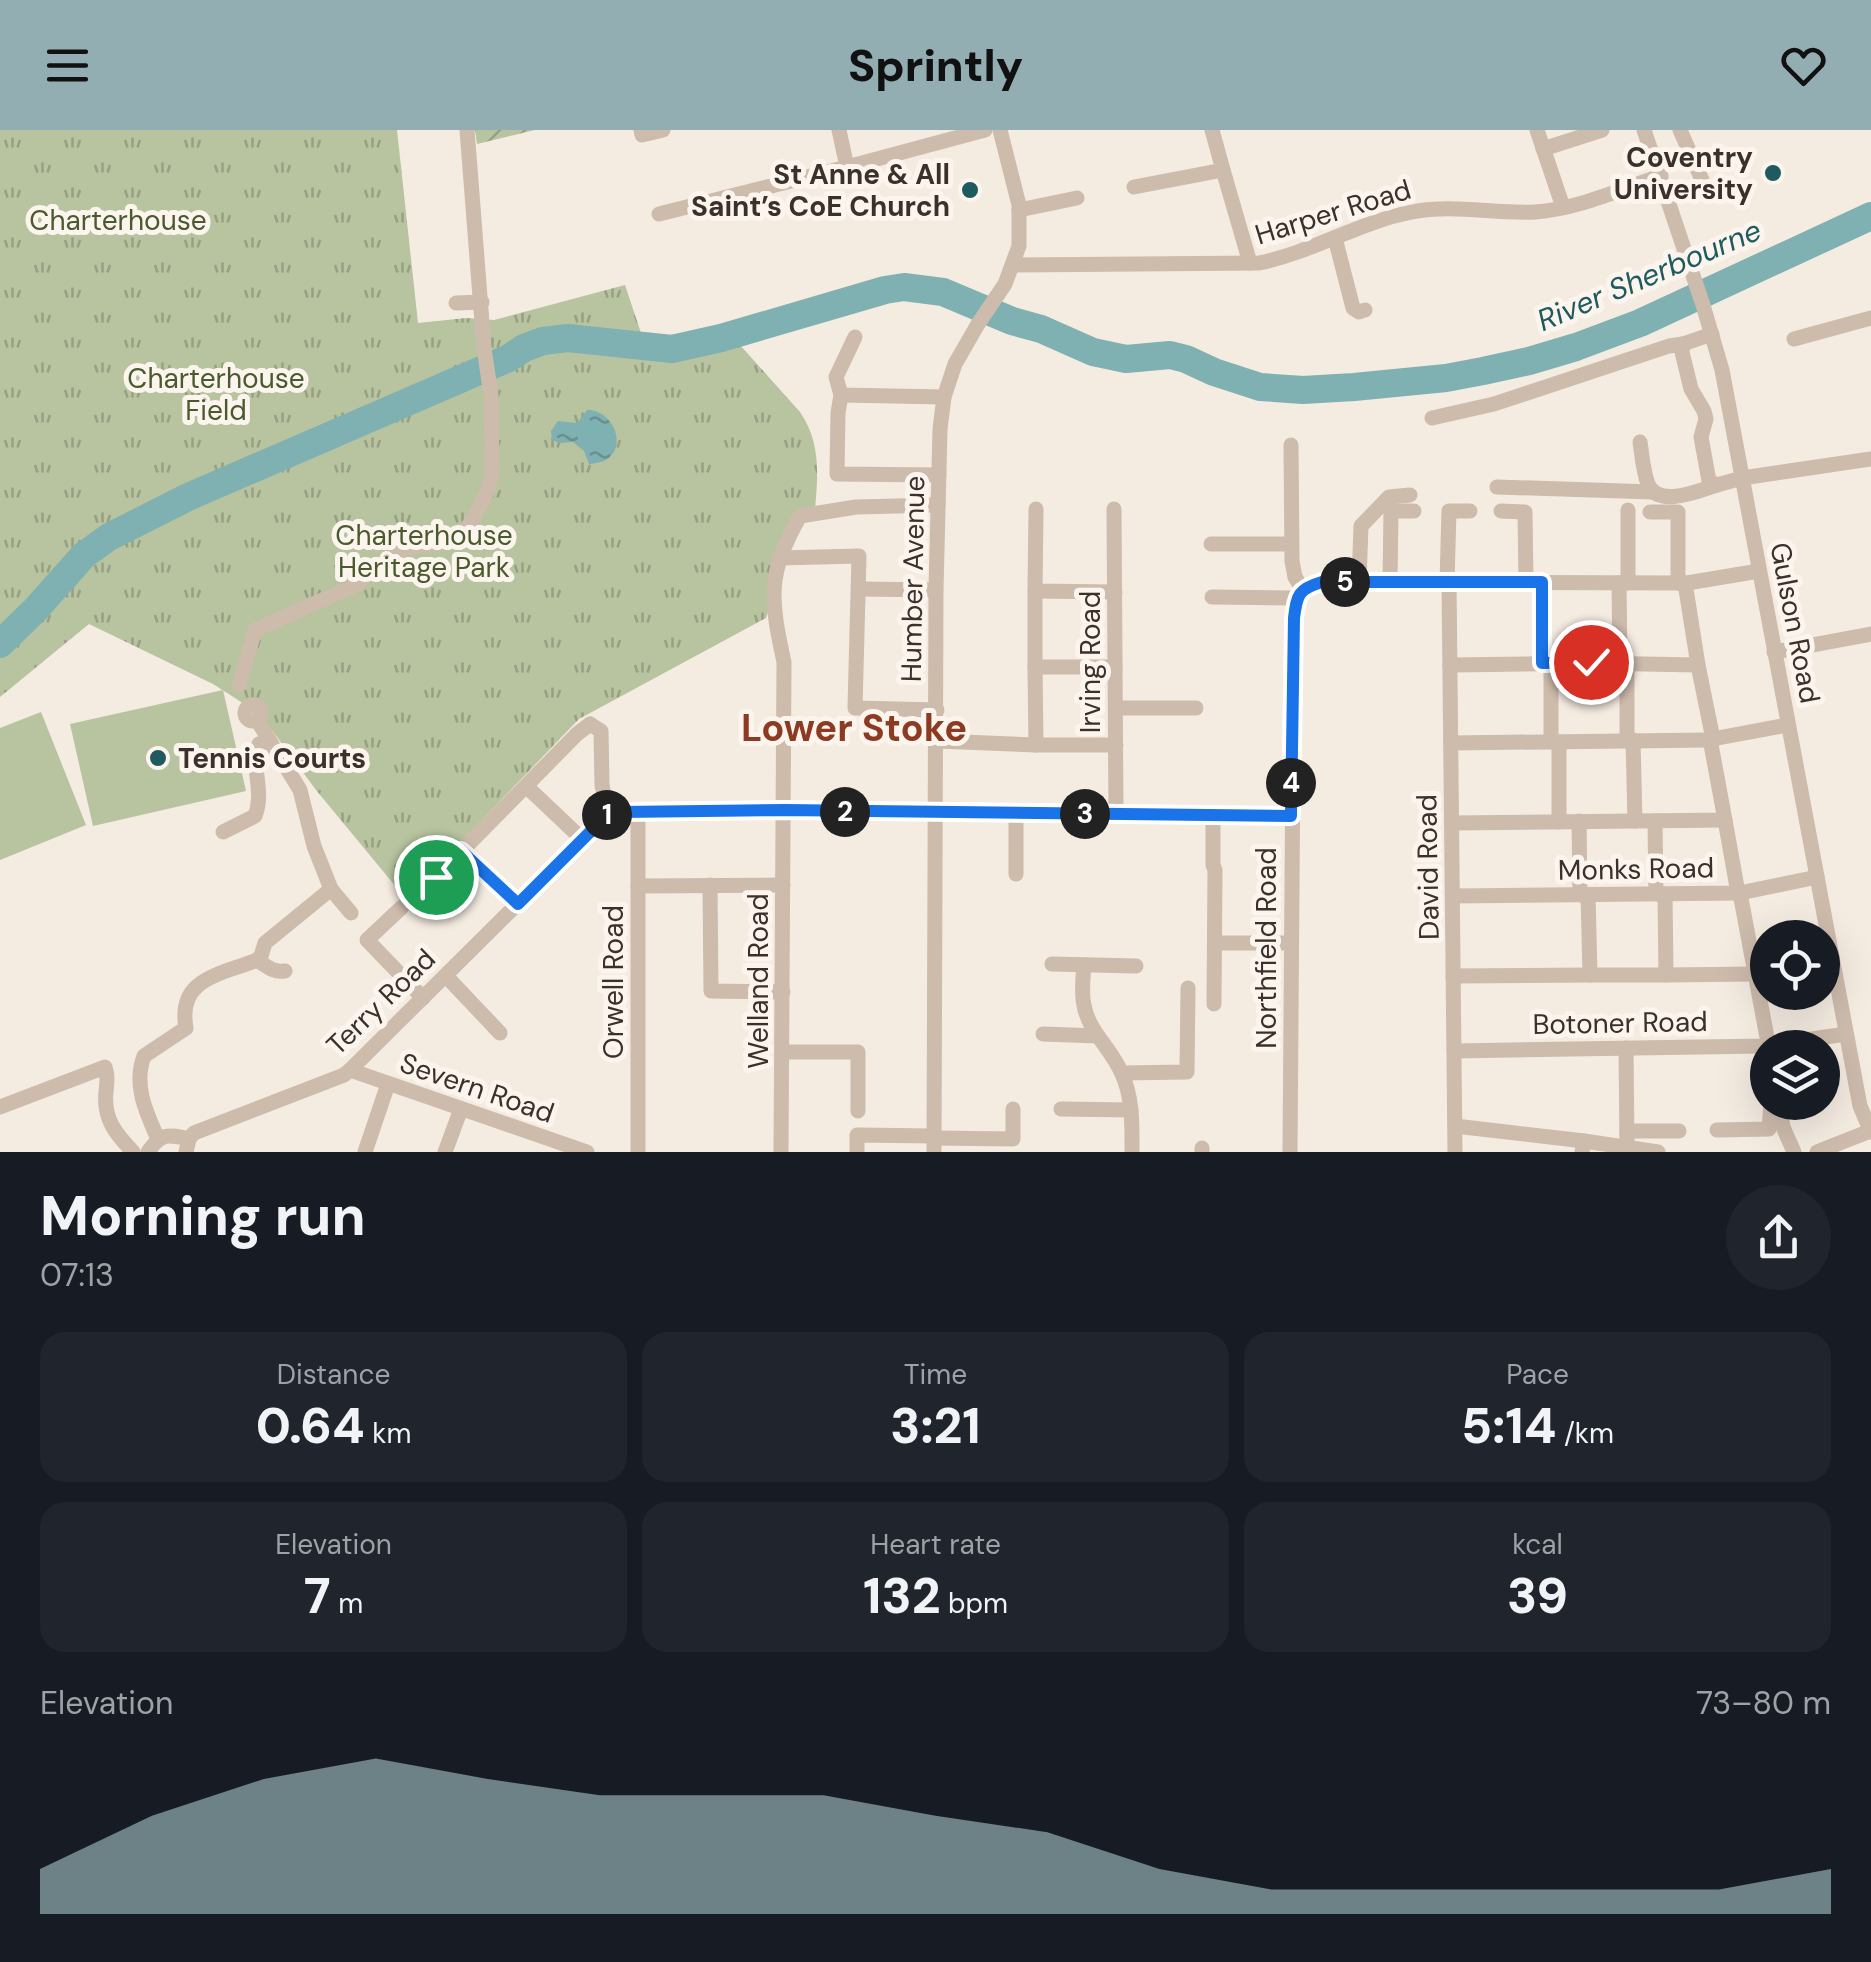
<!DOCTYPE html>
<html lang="en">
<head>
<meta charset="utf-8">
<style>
	body { margin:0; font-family:"DM Sans",sans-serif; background:#20242c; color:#f1f3f6; height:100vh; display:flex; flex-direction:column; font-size:38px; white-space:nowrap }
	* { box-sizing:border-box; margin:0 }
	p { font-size:32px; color:#9ea1a6 }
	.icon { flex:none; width:55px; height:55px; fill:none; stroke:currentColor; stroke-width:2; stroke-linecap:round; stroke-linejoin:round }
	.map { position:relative; height:1022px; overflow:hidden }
	.side { display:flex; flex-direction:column; background:#171b24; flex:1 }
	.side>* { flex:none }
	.tools { position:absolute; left:1750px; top:790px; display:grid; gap:20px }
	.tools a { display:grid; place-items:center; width:90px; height:90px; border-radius:50%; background:#171b24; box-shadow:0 10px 40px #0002; font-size:50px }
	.pin { position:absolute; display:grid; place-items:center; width:85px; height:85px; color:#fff; margin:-42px; border:5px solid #fff; border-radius:50%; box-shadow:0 2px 10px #0007 }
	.km { position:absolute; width:50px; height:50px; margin:-25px; border-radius:50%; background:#222; color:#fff; font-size:28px; line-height:50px; text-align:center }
	.round { display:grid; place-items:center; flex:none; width:105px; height:105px; border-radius:52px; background:#20242c }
	.head { display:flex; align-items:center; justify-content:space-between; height:170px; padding:0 40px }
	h1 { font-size:55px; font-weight:800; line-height:75px }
	.figures { display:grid; grid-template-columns:repeat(3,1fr); gap:15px; height:170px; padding:10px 40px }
	.figures div { display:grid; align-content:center; border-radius:25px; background:#20242c; text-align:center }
	.figures b { font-size:50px; font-weight:800 }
	.figures small { font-size:28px; font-weight:400 }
	.figures p { font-size:28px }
	.chart { height:280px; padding:20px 40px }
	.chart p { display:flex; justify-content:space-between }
	.chart svg { width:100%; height:180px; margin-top:10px; fill:#92aeb2; opacity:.7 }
	header { display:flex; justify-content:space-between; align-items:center; height:130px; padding:0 40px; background:#92aeb2; color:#111; font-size:45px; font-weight:800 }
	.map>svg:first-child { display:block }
	.grass { fill:#b8c4a0 }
	.park { fill:url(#park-tufts) }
	.garden { fill:url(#garden-furrows) }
	.water { fill:url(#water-ripples) }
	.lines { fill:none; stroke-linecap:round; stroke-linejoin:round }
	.river { stroke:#7fb0b2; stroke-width:28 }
	.minor { stroke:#cdbbac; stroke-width:15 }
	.route-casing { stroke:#fff; stroke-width:20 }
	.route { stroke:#1a73e8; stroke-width:12 }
	.poi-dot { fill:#1f5a5e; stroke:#fbf5ee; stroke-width:4 }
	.labels { text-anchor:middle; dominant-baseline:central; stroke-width:10; stroke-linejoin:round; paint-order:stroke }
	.poi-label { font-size:28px; font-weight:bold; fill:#3b302b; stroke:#fbf5ee; text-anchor:end }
	.street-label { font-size:28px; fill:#3b302b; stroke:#fbf5ee }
	.park-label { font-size:28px; fill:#4a5a2e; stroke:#fbf5ee }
	.water-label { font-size:30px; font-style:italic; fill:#1f5a5e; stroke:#fbf5ee }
	.district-label { font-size:38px; font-weight:bold; fill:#8c3b22; stroke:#fbf5ee }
</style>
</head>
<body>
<header><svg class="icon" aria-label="menu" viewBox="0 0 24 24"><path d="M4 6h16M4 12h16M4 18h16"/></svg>Sprintly<svg class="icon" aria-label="heart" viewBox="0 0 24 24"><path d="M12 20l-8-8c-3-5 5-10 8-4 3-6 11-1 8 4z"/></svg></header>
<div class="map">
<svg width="1871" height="1022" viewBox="0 0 1871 1022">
	<defs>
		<pattern id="park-tufts" width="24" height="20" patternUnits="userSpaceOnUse" patternTransform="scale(2.5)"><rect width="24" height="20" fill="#b8c4a0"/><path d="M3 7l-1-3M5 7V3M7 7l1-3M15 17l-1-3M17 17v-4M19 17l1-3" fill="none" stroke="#97a083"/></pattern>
		<pattern id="garden-furrows" width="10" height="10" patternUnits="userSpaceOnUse" patternTransform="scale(2.5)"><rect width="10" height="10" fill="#b8c4a0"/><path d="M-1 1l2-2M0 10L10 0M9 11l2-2" fill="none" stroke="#97a083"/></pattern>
		<pattern id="water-ripples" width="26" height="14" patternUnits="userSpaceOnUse" patternTransform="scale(2.5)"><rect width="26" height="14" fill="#7fb0b2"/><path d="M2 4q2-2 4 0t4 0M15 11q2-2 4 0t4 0" fill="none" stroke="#699091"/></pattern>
	</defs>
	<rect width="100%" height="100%" fill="#f4ebe1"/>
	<g class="grass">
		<path d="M223,560L246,661L93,696L70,594Z"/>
		<path d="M41,582L86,695L0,730V598Z"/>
	</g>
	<path class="park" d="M0,0H397L418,193L466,188L494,190L625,155L645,215L722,195L800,282C821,313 818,344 815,380L800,386L766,488L579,589L406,769L316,660L260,584L213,554L89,494L0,567Z"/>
	<path class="garden" d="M475,0H535L477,14Z"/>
	<path class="water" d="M587,280C612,279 629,316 606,330C601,333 595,333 589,334L584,321L573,312L560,313L552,310L551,301L558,291L577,293Z"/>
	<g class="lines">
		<path class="river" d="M0,514L35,480L84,425L109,407L188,367L509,228L524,218L543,211L568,208L672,219L721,208L885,160L904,157L943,162L1012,191L1041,199L1093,222L1126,229L1170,225L1186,229L1214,242L1260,257L1303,260L1354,257L1446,248L1483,241L1529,231L1576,217L1640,193L1871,86"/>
		<g class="minor">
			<path d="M641,0L642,5L663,0"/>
			<path d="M839,0L847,37"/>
			<path d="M1537,0L1563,77"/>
			<path d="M1644,0L1703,175L1722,240L1860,976L1871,1002"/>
			<path d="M1680,0L1702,50"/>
			<path d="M1543,19L1602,0"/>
			<path d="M1223,40L1250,133"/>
			<path d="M1134,57L1223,40L1212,0"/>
			<path d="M1019,80L1077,68"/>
			<path d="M659,84L847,37L985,0"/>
			<path d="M1335,108L1353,178L1359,182L1365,180"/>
			<path d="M1013,135L1259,133C1313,122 1359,92 1412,82C1454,74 1494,84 1535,82C1578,79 1621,59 1661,46"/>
			<path d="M456,173L482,172"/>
			<path d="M1712,204L1683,214L1682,222L1691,259L1704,281L1706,289L1701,307L1709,351L1717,355L1742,348L1871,329"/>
			<path d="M855,207L836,247L841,265L944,267"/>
			<path d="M1794,209L1871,188"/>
			<path d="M841,265L838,283L837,344L939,345"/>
			<path d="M1432,288L1494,274L1669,216L1683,214"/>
			<path d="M1640,312C1642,325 1643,341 1648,354C1658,379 1700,360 1717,355"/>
			<path d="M1291,315L1292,431L1295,447L1303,460"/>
			<path d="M1497,357L1653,362"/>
			<path d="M1036,379L1035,461L1115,462"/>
			<path d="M1114,379L1116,685"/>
			<path d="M1501,381L1525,382L1526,452"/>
			<path d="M1650,382H1678V453"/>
			<path d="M1211,414H1291"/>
			<path d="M779,428L859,426L855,578L937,580"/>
			<path d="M1359,452L1361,396L1389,367L1410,365"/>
			<path d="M1390,452L1391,381H1414"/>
			<path d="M1447,452L1449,381H1470"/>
			<path d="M1449,452L1455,1022"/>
			<path d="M1619,453L1620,533"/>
			<path d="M1628,453V380"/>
			<path d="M859,459L936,460"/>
			<path d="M1303,460L1322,452L1687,453L1759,441"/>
			<path d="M1035,461V537H1115"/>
			<path d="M1212,467L1296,468"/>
			<path d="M1774,522L1871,504"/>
			<path d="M1541,533L1542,452"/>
			<path d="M1551,533V612"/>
			<path d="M1450,535L1591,533L1698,535L1685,453"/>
			<path d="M1698,535L1713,609"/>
			<path d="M239,555L255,500L356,455L391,426L403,419L455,410L471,393L488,360L492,343L491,265L484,218L467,0"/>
			<circle cx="253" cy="583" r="8"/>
			<path d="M1116,578H1196"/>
			<path d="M1633,610L1635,691"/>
			<path d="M937,611L1036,615L1035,537"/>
			<path d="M1627,611V533"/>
			<path d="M1559,612V692"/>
			<path d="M1451,613L1707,610L1788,595"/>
			<path d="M1036,615H1116"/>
			<path d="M526,656L582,709"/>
			<path d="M638,681V1022"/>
			<path d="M1213,685V735L1215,740L1214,874"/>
			<path d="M1725,690L1738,763"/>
			<path d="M1579,691L1580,765"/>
			<path d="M1655,691L1656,764"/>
			<path d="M1452,693L1725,690L1710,609"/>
			<path d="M223,702L255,686C265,661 250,638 259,614L269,611"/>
			<path d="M461,721L517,774"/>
			<path d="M1016,744V684"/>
			<path d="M436,747L577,604L590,594L601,601L602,655L608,684"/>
			<path d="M710,755L711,861L783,862"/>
			<path d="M638,756L783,755"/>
			<path d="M331,759L351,783"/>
			<path d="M1740,763L1769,918"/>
			<path d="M1665,764L1666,845L1755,844"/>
			<path d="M1588,765L1590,845H1666"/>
			<path d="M1453,766L1740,763L1817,747"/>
			<path d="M402,777L367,810L423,868"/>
			<path d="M1215,813H1291"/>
			<path d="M257,830C266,836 274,843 285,841"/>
			<path d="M1052,834L1136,836"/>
			<path d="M1084,835C1083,848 1081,862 1084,875C1088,901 1112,919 1122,944C1133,968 1132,996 1132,1022"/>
			<path d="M446,846L500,903"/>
			<path d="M1453,846L1590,845"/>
			<path d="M1043,904L1098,906"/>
			<path d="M1626,918L1627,1017"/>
			<path d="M1454,921L1763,916L1846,904"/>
			<path d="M783,922H858V981"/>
			<path d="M350,940L587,1022"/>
			<path d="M1122,943L1187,942L1188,858"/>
			<path d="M1779,972L1783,997L1794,1022"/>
			<path d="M0,977L105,937C108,947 107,952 106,962C103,989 116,1004 133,1022"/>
			<path d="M1061,979L1131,980"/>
			<path d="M1455,996L1584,1011"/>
			<path d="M1717,1000L1769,999L1771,972"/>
			<path d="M1627,1001H1679"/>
			<path d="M934,1008L1013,1009V979"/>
			<path d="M158,1009C146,982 133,955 144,926L186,898C177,848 220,845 257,830L261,826L265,813L331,759L314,716L300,660L257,590"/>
			<path d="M148,1022C161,1003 167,1004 189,1009"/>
			<path d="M186,1022L189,1009L194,1003L344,945L350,940L604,688L612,683L784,680L1291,686"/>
			<path d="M365,1022L388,954"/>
			<path d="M445,1022L461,979"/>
			<path d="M781,1022L784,532C770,468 767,444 800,386L856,377L938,375"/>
			<path d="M857,1022V1005L934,1006"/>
			<path d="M934,1022L936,460L940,299L944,267L955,234L978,194L1005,154L1019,116V75L1000,0"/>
			<path d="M1202,1022V1018"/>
			<path d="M1290,1022L1294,489L1296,468L1303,460"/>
			<path d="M1582,1022L1584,1011L1658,1022"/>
			<path d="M1817,1022L1870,1001"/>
		</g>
	</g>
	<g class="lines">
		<g class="route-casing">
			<path id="route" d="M436,747L461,721L518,774L608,684L621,682L784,680L1291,686L1294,488C1297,465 1298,459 1322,452H1542V533L1591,532"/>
		</g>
		<use href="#route" class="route"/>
	</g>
	<g class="poi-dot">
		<circle cx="1773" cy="43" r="10"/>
		<circle cx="970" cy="60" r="10"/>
		<circle cx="158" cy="628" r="10"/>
	</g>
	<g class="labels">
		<g class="poi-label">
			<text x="1753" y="27">Coventry<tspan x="1753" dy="32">University</tspan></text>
			<text x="950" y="44">St Anne &amp; All<tspan x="950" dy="32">Saint’s CoE Church</tspan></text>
			<text x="178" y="628" text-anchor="start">Tennis Courts</text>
		</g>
		<g class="street-label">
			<text transform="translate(1333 82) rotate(-17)">Harper Road</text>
			<text transform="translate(913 449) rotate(-89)">Humber Avenue</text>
			<text transform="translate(1795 493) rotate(79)">Gulson Road</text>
			<text transform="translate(1090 532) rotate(-90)">Irving Road</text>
			<text transform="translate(1428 737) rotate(-91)">David Road</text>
			<text transform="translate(1636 739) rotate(-1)">Monks Road</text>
			<text transform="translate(1266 818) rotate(-90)">Northfield Road</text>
			<text transform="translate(758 851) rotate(-90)">Welland Road</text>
			<text transform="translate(613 852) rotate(-90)">Orwell Road</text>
			<text transform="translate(381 872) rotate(-44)">Terry Road</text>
			<text transform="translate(1620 893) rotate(-1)">Botoner Road</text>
			<text transform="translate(477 958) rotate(19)">Severn Road</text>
		</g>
		<g class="park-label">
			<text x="118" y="90">Charterhouse</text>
			<text x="216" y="248">Charterhouse<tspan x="216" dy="32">Field</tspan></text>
			<text x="424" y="405">Charterhouse<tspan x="424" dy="32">Heritage Park</tspan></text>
		</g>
		<g class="water-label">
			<text transform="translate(1649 145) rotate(-23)">River Sherbourne</text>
		</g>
		<g class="district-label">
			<text x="854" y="598">Lower Stoke</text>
		</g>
	</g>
</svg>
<div class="tools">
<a><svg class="icon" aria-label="locate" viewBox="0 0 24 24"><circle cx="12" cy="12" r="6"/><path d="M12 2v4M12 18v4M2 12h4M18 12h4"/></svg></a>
<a><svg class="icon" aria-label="layers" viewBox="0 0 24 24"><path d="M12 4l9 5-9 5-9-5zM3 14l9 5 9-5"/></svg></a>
</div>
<div class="pin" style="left:436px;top:747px;background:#1e9e55"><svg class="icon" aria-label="arrive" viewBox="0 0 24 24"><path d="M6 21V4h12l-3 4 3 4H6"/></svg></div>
<div class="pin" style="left:1591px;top:532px;background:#d93025"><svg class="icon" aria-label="check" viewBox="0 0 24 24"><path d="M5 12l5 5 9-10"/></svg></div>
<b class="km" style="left:607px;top:685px">1</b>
<b class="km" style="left:845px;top:682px">2</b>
<b class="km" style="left:1085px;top:684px">3</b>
<b class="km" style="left:1291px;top:653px">4</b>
<b class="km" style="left:1345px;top:452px">5</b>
</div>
<section class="side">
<div class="head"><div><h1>Morning run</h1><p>07:13</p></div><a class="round"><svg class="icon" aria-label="share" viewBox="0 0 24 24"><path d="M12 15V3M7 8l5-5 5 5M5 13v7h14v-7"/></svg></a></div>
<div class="figures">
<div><p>Distance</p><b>0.64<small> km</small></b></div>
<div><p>Time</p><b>3:21</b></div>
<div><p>Pace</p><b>5:14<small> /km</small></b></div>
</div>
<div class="figures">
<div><p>Elevation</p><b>7<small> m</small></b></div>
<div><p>Heart rate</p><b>132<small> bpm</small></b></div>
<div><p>kcal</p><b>39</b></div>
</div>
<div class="chart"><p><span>Elevation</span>73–80 m</p>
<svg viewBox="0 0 160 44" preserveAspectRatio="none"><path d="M0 44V33L10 20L20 11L30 6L40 11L50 15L60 15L70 15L80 20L90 24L100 33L110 38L120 38L130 38L140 38L150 38L160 33V44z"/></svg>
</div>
</section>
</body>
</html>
